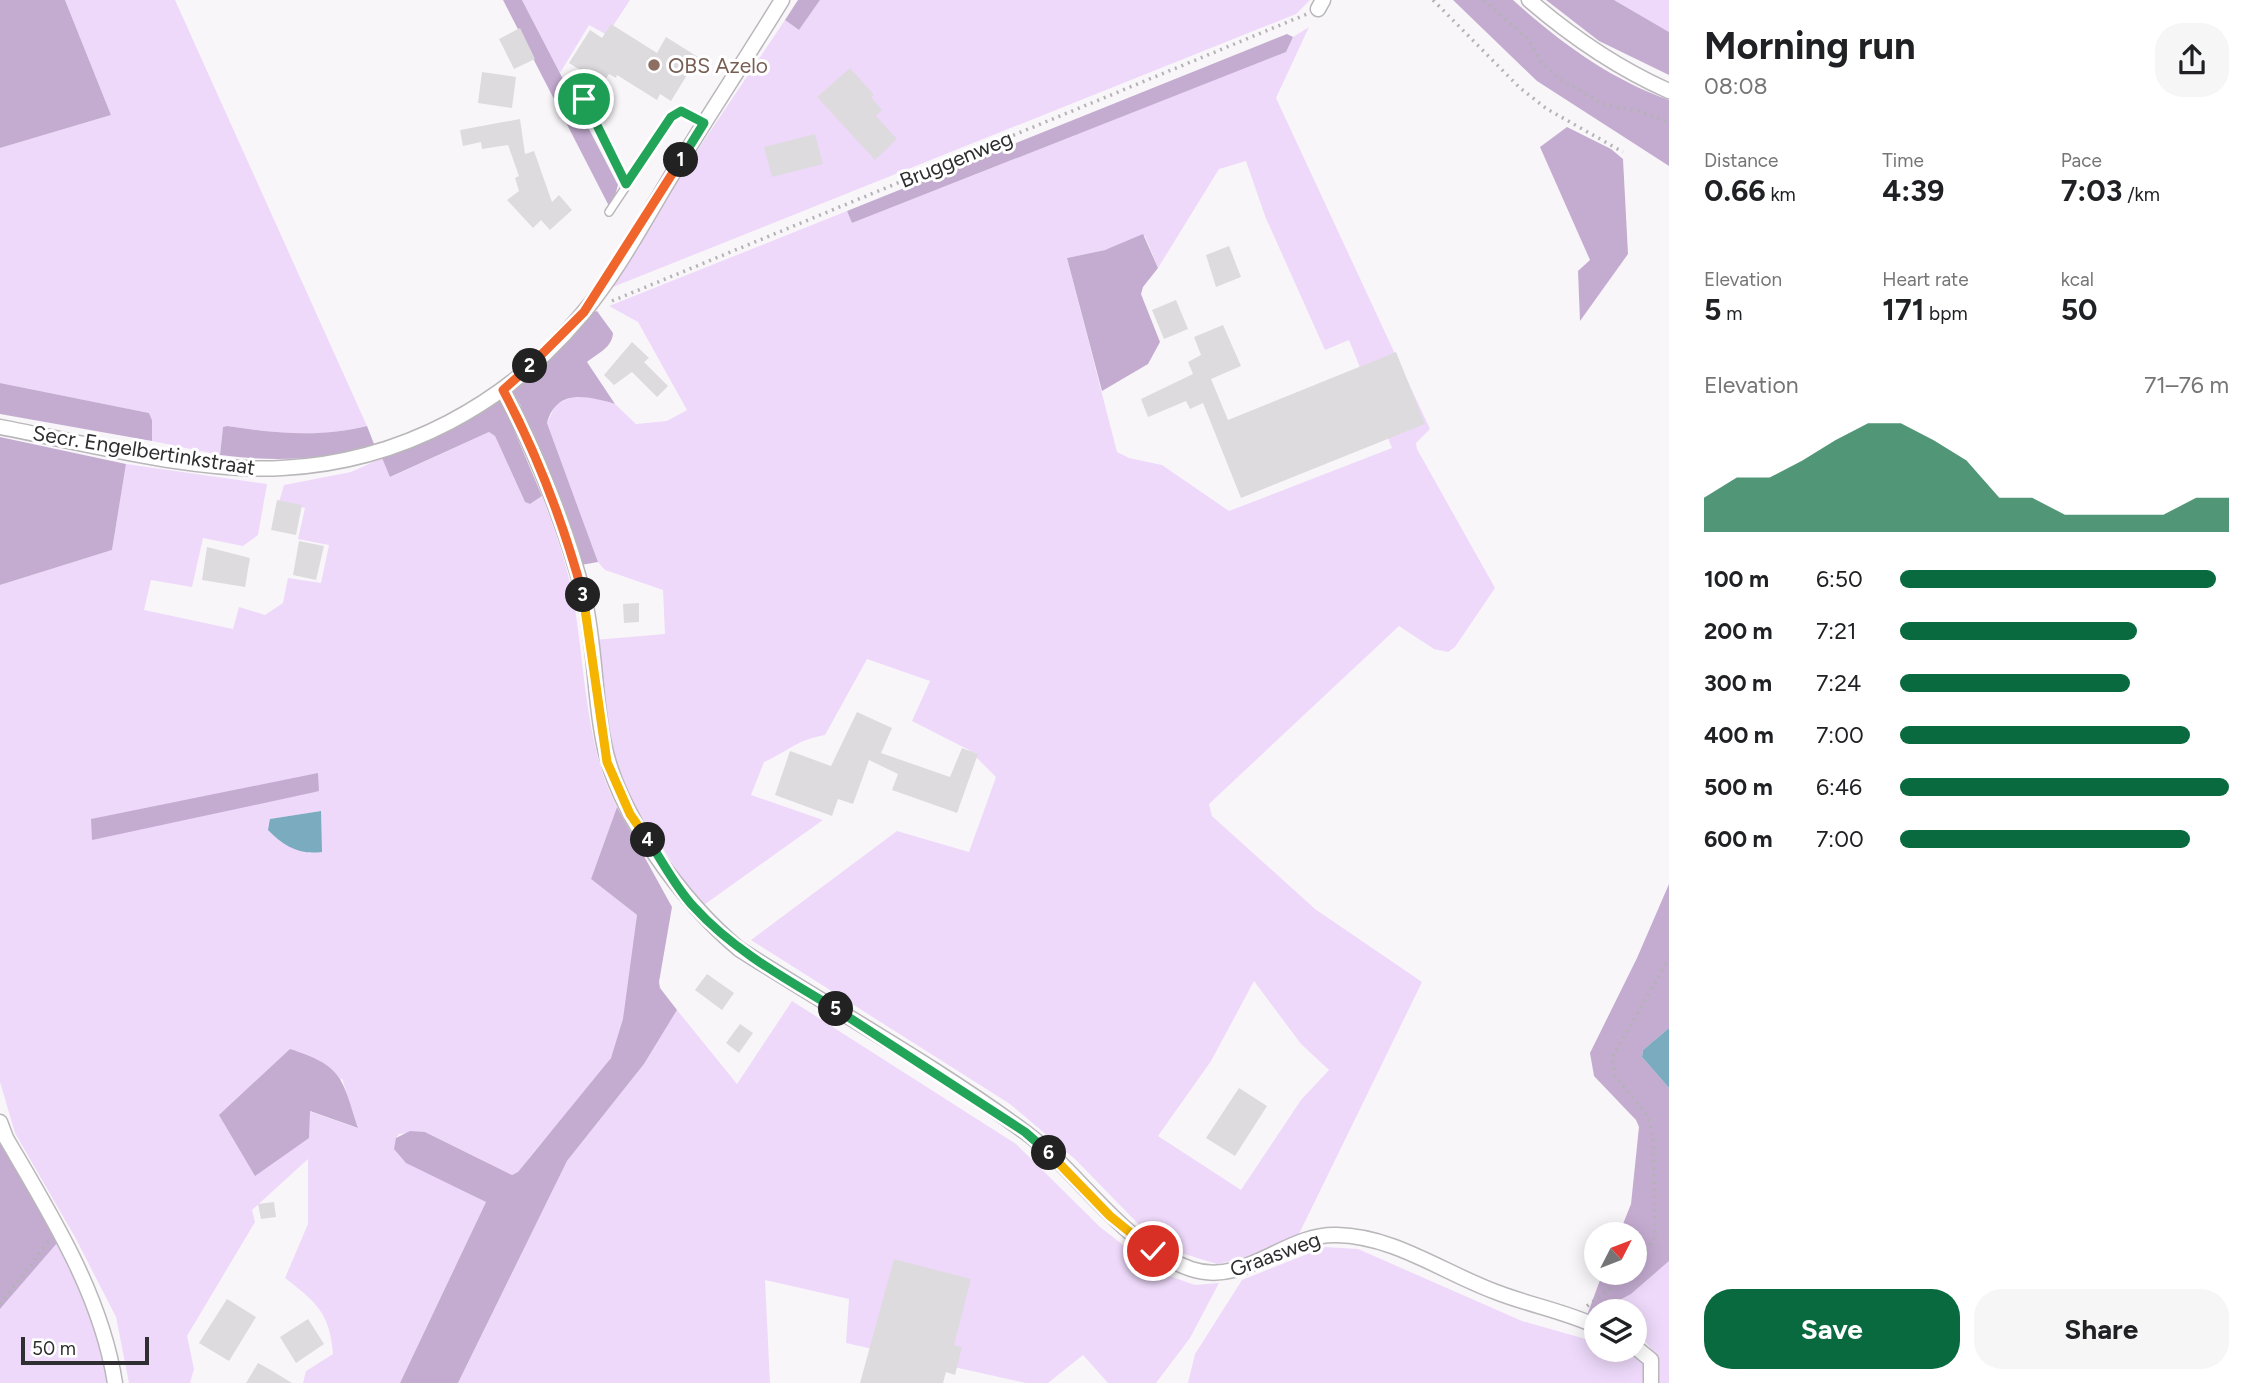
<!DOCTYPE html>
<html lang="en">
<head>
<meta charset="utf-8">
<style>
	body { margin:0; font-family:Figtree,sans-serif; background:#f6f6f6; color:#202124; height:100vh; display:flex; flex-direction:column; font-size:26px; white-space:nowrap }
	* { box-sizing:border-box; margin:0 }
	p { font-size:23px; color:#757577 }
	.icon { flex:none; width:38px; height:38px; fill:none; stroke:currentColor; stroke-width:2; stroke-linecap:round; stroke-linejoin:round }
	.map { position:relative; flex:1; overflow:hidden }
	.side { display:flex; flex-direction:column; background:#fff; width:595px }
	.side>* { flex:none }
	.needle { width:46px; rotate:48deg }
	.tools { position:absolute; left:1584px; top:1222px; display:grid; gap:14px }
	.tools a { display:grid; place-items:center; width:63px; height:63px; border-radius:50%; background:#fff; box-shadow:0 4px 18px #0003; font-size:35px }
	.scale { position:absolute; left:21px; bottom:18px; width:128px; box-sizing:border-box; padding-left:7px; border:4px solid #2f2e30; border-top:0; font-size:19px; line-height:24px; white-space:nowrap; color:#2f2e30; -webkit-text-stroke:5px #fff; paint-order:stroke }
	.pin { position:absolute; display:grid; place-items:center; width:60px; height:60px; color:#fff; margin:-30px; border:4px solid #fff; border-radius:50%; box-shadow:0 2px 7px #0007 }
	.km { position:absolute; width:35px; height:35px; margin:-18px; border-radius:50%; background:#222; color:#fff; font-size:19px; line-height:35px; text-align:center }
	.round { display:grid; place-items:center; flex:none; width:74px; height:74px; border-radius:28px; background:#f6f6f6 }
	.overview { display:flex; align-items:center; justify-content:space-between; height:119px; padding:0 35px }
	h1 { font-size:38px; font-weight:700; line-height:52px }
	.figures { display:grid; grid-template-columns:repeat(3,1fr); gap:10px; height:119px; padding:7px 35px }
	.figures div { display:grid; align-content:center }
	.figures b { font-size:30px; font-weight:700 }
	.figures small { font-size:19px; font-weight:400 }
	.figures p { font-size:19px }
	.chart { height:196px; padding:14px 35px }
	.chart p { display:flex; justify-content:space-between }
	.chart svg { width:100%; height:126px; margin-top:7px; fill:#0a6a3f; opacity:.7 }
	.button { display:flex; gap:14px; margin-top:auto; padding:14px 35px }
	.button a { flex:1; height:80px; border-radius:28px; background:#0a6a3f; color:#fff; font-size:28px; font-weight:700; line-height:80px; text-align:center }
	.button a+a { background:#f6f6f6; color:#202124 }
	ul { padding:0 35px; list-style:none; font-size:23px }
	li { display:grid; grid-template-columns:112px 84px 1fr; align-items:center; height:52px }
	li i { height:18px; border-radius:9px; background:#0a6a3f }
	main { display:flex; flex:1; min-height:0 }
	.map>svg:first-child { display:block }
	.green { fill:#eed9fa; fill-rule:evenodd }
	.forest { fill:#c4acd1 }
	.water { fill:#7babbe }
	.building { fill:#dedbdf }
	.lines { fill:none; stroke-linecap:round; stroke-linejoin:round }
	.service-casing { stroke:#bab7bb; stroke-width:10 }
	.minor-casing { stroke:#bab7bb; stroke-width:17 }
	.path { stroke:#b4b2b5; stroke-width:3.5; stroke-dasharray:2 5; stroke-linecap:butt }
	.service { stroke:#fff; stroke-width:7 }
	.minor { stroke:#fff; stroke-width:14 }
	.split-1-casing { stroke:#fff; stroke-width:14 }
	.split-2-casing { stroke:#fff; stroke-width:14 }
	.split-3-casing { stroke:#fff; stroke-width:14 }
	.split-4-casing { stroke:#fff; stroke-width:14 }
	.split-5-casing { stroke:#fff; stroke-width:14 }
	.split-6-casing { stroke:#fff; stroke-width:14 }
	.split-7-casing { stroke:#fff; stroke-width:14 }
	.split-1 { stroke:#22a559; stroke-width:9 }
	.split-2 { stroke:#f0652b; stroke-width:9 }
	.split-3 { stroke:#f0652b; stroke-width:9 }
	.split-4 { stroke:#f5b400; stroke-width:9 }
	.split-5 { stroke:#22a559; stroke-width:9 }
	.split-6 { stroke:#22a559; stroke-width:9 }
	.split-7 { stroke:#f5b400; stroke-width:9 }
	.education-dot { fill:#8d6e63; stroke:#fff; stroke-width:2.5 }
	.labels { text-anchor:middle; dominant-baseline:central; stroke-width:6; stroke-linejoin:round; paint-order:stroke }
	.education-label { font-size:21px; fill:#785e54; stroke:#fff; text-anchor:start }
	.street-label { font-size:21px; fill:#2f2e30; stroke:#fff }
</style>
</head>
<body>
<main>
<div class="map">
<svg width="1669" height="1383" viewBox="0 0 1669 1383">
	<rect width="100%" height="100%" fill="#f9f6fa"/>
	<g class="green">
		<path d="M65,0H175L367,426C320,438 274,433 227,426L223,427L220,455L152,441V420L149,413L0,383V148L111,115Z"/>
		<path d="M522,0H630L607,35L589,25L560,73Z"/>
		<path d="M820,0H1310L1296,14L603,291L785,20L799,30Z"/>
		<path d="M1614,0H1669V32Z"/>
		<path d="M1309,27L1276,98L1430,429L1416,443L1417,449L1495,588L1455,647L1448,652L1434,649L1399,626L1209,804L1212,816L1315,909L1422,982L1297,1238L1249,1257L1217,1264L1178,1252L1148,1234L1076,1160L1010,1104L751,940L897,831L969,852L996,777L969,750L912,721L930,681L867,659L825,735C796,740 789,751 764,762L751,795L823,820L701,907L629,797L615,759L594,640L665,634L663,590L605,570L598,562L547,423L556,404L575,396H588L615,404L636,424L667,421L687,410L638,322L609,306L847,211L852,223L1285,52L1293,37ZM1246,161L1265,216L1325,350L1349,340L1392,448L1229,511L1162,465L1129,458L1117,452L1067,258L1105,250L1145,236L1158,268L1219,169ZM1254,981L1301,1044L1329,1070L1301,1100L1241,1190L1158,1136L1211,1061Z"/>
		<path d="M489,432L495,436L525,502L530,504L542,496C555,531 568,566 574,603C585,667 586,750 617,807L591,879L637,915C633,955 632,1024 610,1059C585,1100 546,1133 518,1173L512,1175L425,1132L399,1134L396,1138L451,1184L486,1202L400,1383H303L306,1371L333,1354C330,1313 316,1302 285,1278L308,1224V1159L252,1210L255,1222L187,1336L194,1369L190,1383H129L116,1317L76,1239L15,1133L0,1082V585L112,550L126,464L267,484L258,535L243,546L203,538L192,587L151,580L144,610L233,629L239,607L265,615L283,603L288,578L321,583L329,545L298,539L305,508L279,502L284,485L351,472L382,458L391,477ZM321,811L310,854L271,819ZM342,1078L357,1127V1128L309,1111Z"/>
		<path d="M792,1001L1016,1144L1100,1227L1158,1272L1195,1285L1219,1283L1190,1338L1156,1383H1108L1083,1355L1048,1383H1026L846,1343L849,1299L765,1280L770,1383H458L567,1161L644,1064L677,1010L737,1084Z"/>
		<path d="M58,1242L93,1312L111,1383H0V1309Z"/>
		<path d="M1325,1247L1358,1249L1522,1321L1596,1342V1349H1621L1650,1362L1643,1383H1188L1195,1354L1242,1280Z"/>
		<path d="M1669,1261V1383H1656L1659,1359L1644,1340L1635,1336L1634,1311H1600L1631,1294Z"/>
	</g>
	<g class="forest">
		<path d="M0,0H65L111,115L0,148Z"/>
		<path d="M503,0H522L618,185L611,210Z"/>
		<path d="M798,0H820L799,30L785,20Z"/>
		<path d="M1453,0H1513C1558,41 1611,80 1669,100V166L1537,81Z"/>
		<path d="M1546,0H1614L1669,32V75L1599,41Z"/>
		<path d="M1287,34L1293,37L1286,52L852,223L847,211Z"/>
		<path d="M1567,127L1611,149L1623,159L1628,254L1580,321L1578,271L1590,260L1540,147Z"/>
		<path d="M1143,234L1158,268L1143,287L1141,294L1160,342L1148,364L1102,391L1067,258L1105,250Z"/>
		<path d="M597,311L613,333C612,348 598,353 587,362L615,404C587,396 557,388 547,423L598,562L581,565L520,404L510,389L588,314Z"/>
		<path d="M0,383L149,413L152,420V441L0,414Z"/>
		<path d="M500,397L542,496L530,504L525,502L495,436L489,432L390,477L382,458L418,443Z"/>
		<path d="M227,426C274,433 320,438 367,426L374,444C324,461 273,462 220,455L223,427Z"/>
		<path d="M0,437L126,464L112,550L0,585Z"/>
		<path d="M318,773L319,791L315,792L92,840L91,819Z"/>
		<path d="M617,807L672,907L659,982L660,988L677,1010L644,1064L567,1161L458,1383H400L486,1202L406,1163L394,1149L396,1138L410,1131L425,1132L512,1175L518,1172L611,1058L623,1019L637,915L591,879Z"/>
		<path d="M1669,884V1028L1643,1050L1642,1057L1669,1088V1261L1631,1294L1586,1318L1603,1272H1634V1234H1619L1631,1204L1639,1127L1636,1120L1594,1076L1590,1053L1637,958Z"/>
		<path d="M290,1049C343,1066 342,1078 358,1128L310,1111L309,1138L255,1176L219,1115Z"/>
		<path d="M0,1140L58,1242L0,1309Z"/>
	</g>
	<g class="water">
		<path d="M321,811L322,852C298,855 284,846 268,830L270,819Z"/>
		<path d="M1669,1028V1088L1642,1057L1643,1050Z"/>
	</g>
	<g class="building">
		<path d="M611,24L657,53L666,37L698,57L671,101L660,94L657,100L617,75L616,78L609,74L602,84L569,63L590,30L602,38Z"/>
		<path d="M520,28L535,59L514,69L499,39Z"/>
		<path d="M850,68L874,95L871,97L882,110L876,116L897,139L875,160L817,97Z"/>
		<path d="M482,72L516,77L512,108L478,103Z"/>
		<path d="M520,119L525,154L534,151L552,202L559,195L572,210L550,230L541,220L533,228L507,200L519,191L515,178L519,176L508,145L482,149L481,142L463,146L460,130Z"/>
		<path d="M815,134L823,164L772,177L764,147Z"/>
		<path d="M1229,246L1241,277L1216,287L1206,255Z"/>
		<path d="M1176,300L1188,329L1164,339L1152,310Z"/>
		<path d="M1223,325L1241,366L1211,379L1228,420L1396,352L1425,424L1241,498L1203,403L1190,409L1186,401L1148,417L1141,399L1193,374L1188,362L1201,355L1194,337Z"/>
		<path d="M632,342L649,358L644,362L668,386L657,397L632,372L614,385L604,375Z"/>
		<path d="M277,500L302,505L296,535L271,530Z"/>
		<path d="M299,541L324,546L316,580L293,575Z"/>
		<path d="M207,547L250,558L245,587L202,580Z"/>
		<path d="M639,603V622L624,623L623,604Z"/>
		<path d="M857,712L892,728L881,753L950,777L962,748L978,754L957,813L892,790L898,774L869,760L853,804L838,799L832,816L775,795L790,751L831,766Z"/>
		<path d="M707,974L734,993L722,1010L695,990Z"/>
		<path d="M740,1024L753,1033L739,1053L726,1043Z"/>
		<path d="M1239,1088L1267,1106L1235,1156L1206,1138Z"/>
		<path d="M274,1202L276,1217L261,1219L258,1204Z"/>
		<path d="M894,1259L971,1279L954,1345L962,1347L955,1375L946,1372L943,1383H860Z"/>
		<path d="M227,1299L256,1317L229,1361L199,1343Z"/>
		<path d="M308,1319L324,1344L296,1363L280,1337Z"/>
		<path d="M258,1363L269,1369L292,1383H246Z"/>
	</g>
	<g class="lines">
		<g class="service-casing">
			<g id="service">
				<path d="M584,99L627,184"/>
				<path d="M609,212L675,113L685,111L704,123"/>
			</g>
		</g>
		<g class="minor-casing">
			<g id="minor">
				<path d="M1529,0C1572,37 1617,68 1669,91"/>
				<path d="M1318,9L1323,0"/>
				<path d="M503,390C536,452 567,529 584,597C595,643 594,693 603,739C616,813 683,902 739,949C834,1010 934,1065 1025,1132C1083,1175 1120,1244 1191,1269C1245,1287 1285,1233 1337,1235C1394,1236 1444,1273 1496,1292C1529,1305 1564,1311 1596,1326"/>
				<path d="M0,427C85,443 197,473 282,468C401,462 508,404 583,313C619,270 646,217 675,170C710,113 747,57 782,0"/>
				<path d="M0,1122L6,1138C51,1215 101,1294 115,1383"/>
				<path d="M1634,1346L1651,1360V1383"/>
			</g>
		</g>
		<g class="path">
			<path d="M1433,0L1520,88L1547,109L1623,152"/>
			<path d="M1484,0L1529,40L1541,63L1563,81L1603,104L1643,112L1669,123"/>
			<path d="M612,301L1307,14"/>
			<path d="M1634,1268L1655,1237L1653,1135L1648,1117L1614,1074L1612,1058L1669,958"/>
			<path d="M0,1304L49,1241"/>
			<path d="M1587,1306L1632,1272"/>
		</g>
		<use href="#service" class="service"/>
		<use href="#minor" class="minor"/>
	</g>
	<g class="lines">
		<g class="split-1-casing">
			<path id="split-1" d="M584,99L626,184L671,117L681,111L704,123L681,160"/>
		</g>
		<g class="split-2-casing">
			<path id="split-2" d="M530,366L584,312L681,160"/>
		</g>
		<g class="split-3-casing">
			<path id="split-3" d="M530,366L503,390C537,454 564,525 583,595"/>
		</g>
		<g class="split-4-casing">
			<path id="split-4" d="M583,595L607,762L630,814L648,840"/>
		</g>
		<g class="split-5-casing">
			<path id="split-5" d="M648,840C663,862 676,888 694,907C734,951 786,979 836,1009"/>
		</g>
		<g class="split-6-casing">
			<path id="split-6" d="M836,1009L1025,1132L1049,1153"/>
		</g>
		<g class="split-7-casing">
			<path id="split-7" d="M1049,1153L1110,1216L1153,1251"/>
		</g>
		<use href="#split-1" class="split-1"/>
		<use href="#split-2" class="split-2"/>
		<use href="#split-3" class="split-3"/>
		<use href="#split-4" class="split-4"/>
		<use href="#split-5" class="split-5"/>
		<use href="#split-6" class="split-6"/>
		<use href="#split-7" class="split-7"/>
	</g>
	<circle class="education-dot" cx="654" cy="65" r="7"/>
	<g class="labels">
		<g class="education-label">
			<text x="668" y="65">OBS Azelo</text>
		</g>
		<g class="street-label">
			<text transform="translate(956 159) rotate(-22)">Bruggenweg</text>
			<text transform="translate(144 450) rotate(9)">Secr. Engelbertinkstraat</text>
			<text transform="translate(1275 1254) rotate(-20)">Graasweg</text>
		</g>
	</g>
</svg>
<div class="tools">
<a><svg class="needle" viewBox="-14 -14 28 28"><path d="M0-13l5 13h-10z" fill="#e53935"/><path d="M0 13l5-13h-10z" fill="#757577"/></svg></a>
<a><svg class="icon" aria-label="layers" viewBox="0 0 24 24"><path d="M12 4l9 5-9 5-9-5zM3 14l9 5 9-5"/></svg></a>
</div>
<div class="scale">50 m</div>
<div class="pin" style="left:584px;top:99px;background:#1e9e55"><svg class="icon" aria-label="arrive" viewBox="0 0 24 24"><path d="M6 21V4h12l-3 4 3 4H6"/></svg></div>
<div class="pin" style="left:1153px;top:1251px;background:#d93025"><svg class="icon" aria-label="check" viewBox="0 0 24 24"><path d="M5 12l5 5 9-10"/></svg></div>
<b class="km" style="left:681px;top:160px">1</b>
<b class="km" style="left:530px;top:366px">2</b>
<b class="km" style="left:583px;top:595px">3</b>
<b class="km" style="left:648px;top:840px">4</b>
<b class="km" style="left:836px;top:1009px">5</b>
<b class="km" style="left:1049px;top:1153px">6</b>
</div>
<section class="side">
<div class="overview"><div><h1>Morning run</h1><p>08:08</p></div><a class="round"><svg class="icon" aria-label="share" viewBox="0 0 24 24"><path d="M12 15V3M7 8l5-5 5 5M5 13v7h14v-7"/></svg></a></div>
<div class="figures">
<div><p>Distance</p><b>0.66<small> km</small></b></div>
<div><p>Time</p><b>4:39</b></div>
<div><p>Pace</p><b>7:03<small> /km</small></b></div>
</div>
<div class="figures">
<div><p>Elevation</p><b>5<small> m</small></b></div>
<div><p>Heart rate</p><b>171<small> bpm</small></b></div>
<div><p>kcal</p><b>50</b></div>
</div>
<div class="chart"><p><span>Elevation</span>71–76 m</p>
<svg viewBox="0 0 160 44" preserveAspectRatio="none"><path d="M0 44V32L10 25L20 25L30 19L40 12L50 6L60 6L70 12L80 19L90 32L100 32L110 38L120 38L130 38L140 38L150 32L160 32V44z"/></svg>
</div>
<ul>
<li><b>100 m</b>6:50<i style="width:96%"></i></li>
<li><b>200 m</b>7:21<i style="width:72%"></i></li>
<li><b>300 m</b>7:24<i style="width:70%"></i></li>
<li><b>400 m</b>7:00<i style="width:88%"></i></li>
<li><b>500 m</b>6:46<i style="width:100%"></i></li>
<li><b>600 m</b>7:00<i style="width:88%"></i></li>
</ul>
<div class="button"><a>Save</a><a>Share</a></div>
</section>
</main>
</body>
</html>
